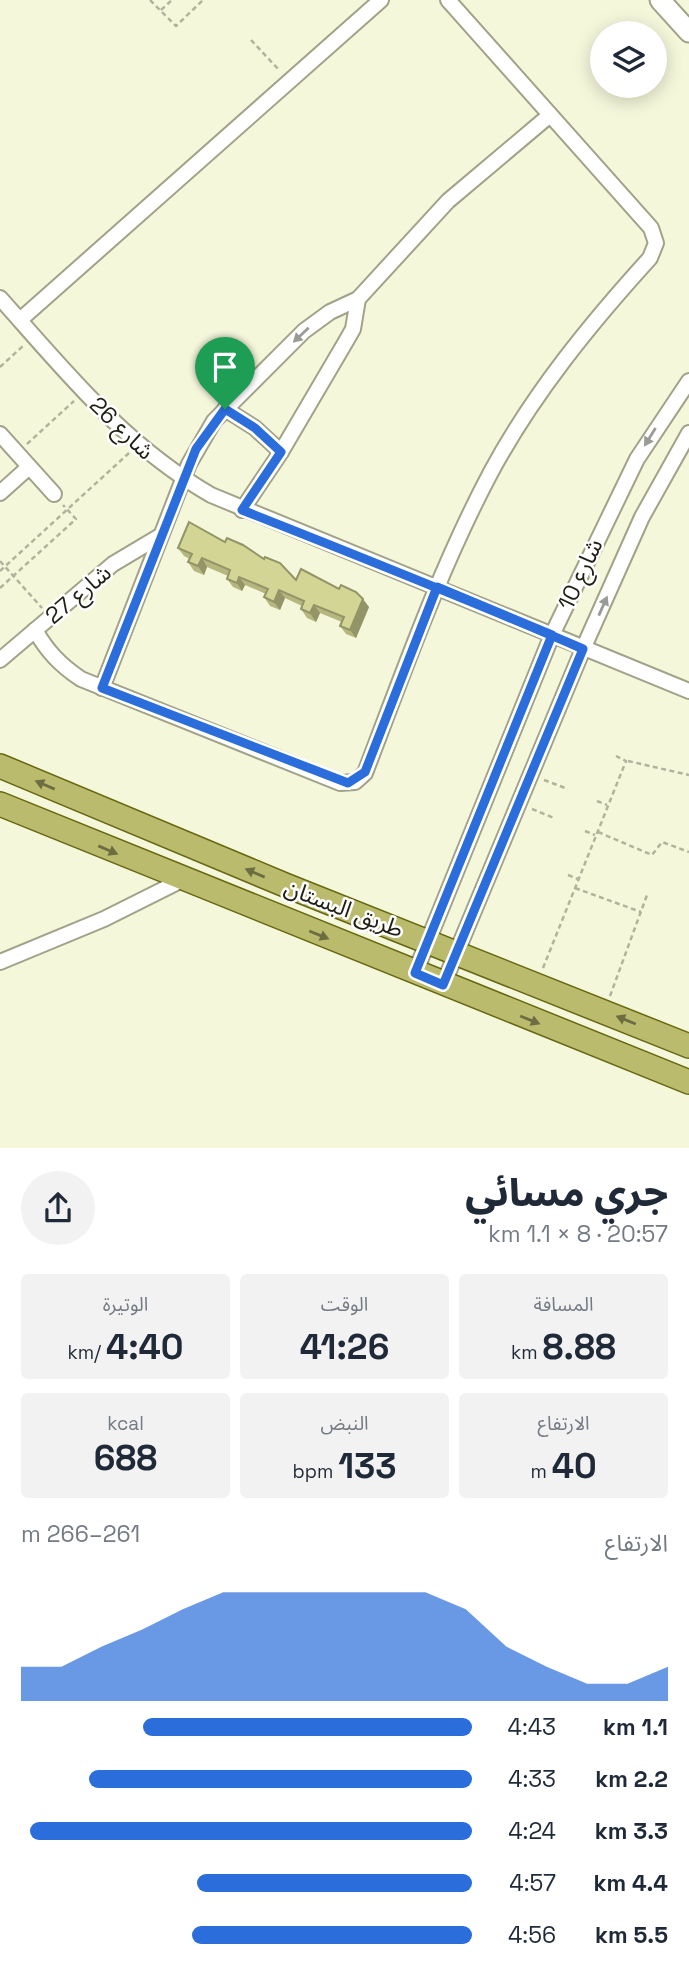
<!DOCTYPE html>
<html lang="ar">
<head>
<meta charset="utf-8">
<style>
	body { margin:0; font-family:"Space Grotesk","Noto Sans Arabic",sans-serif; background:#f2f2f3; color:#1f2937; direction:rtl; height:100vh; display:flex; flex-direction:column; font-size:26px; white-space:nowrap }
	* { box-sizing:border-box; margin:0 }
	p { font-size:23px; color:#747a83 }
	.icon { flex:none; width:38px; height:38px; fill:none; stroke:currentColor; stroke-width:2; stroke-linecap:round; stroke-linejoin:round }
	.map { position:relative; height:1148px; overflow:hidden; direction:ltr }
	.side { display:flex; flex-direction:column; background:#fff; flex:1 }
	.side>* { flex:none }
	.tools { position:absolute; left:590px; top:21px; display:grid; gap:14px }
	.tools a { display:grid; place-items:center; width:77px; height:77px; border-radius:50%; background:#fff; box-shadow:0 4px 18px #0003; font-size:35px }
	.pin { position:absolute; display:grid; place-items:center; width:60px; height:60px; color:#fff; margin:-72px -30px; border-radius:50% 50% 50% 0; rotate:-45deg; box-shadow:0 0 7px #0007 }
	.pin .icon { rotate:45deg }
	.round { display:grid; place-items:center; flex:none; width:74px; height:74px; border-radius:37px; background:#f2f2f3 }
	.overview { display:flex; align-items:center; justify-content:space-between; height:119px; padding:0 21px }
	h1 { font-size:38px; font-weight:800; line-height:52px }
	.stats { display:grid; grid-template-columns:repeat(3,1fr); gap:10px; height:119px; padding:7px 21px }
	.stats div { display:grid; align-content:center; border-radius:7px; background:#f2f2f3; text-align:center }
	.stats b { font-size:35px; font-weight:800 }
	.stats small { font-size:19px; font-weight:400 }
	.stats p { font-size:19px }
	.chart { height:196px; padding:14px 21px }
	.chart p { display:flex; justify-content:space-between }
	.chart svg { width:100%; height:126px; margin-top:7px; fill:#2b6dda; opacity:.7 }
	ul { padding:0 21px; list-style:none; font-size:23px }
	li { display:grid; grid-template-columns:112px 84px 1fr; align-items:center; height:52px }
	li i { height:18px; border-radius:9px; background:#2b6dda }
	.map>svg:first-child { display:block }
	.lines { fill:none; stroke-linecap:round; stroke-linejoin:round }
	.minor-casing { stroke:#a1a288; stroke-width:18 }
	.tertiary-casing { stroke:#a1a288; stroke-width:23 }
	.primary-casing { stroke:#666710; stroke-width:26 }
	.path { stroke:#b2b39d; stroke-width:2.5; stroke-dasharray:5 3.5; stroke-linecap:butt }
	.minor { stroke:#fff; stroke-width:14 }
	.tertiary { stroke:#fff; stroke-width:19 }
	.primary { stroke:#bbbb6e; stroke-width:23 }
	.wall { fill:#b5b77f }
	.shaded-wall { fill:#939568 }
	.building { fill:#d2d594; stroke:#939568; stroke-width:2 }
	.oneway { fill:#9a9a96 }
	.oneway2 { fill:#6d6d42 }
	.route-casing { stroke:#fff; stroke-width:14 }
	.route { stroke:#2b6dda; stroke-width:9 }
	.labels { text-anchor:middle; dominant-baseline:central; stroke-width:5; stroke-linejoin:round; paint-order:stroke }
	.street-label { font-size:23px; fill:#1f1f15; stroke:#fff }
</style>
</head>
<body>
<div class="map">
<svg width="689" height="1148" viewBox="0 0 689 1148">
	<rect width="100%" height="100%" fill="#f5f7db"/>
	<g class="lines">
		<g class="minor-casing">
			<g id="minor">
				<path d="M0,298C67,373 123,444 211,495L689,691"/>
				<path d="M20,320L381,0"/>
				<path d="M225,409L255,428L281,452"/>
				<path d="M0,434L54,494"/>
				<path d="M0,493L29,467"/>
				<path d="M242,510L281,452L345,343L353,329L358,299"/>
				<path d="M35,630C47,651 60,665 81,679L340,783L355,782L365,773C404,671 440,568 491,472C533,394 590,324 650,258L656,243L651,228L448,0"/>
				<path d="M0,660L113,564L160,536"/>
				<path d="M102,688L189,464L214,421L304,331L330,312L358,299L448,201L550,115"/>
				<path d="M0,962L104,919L182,880"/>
				<path d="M415,973L552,635L637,459L689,381"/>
				<path d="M443,985L583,649L642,517L689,433"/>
			</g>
		</g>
		<g class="tertiary-casing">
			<path id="tertiary" d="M660,0L689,32"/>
		</g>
		<g class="primary-casing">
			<g id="primary">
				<path d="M0,766L285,885L689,1046"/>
				<path d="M0,804L689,1082"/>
			</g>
		</g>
		<g class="path">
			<path d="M150,0L176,26L203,0"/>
			<path d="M161,10L172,0"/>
			<path d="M251,40L280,71"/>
			<path d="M0,367L23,346"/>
			<path d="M27,444L74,401"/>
			<path d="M0,561L42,608"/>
			<path d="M0,571L129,453"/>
			<path d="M0,588L76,519L63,505"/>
			<path d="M628,761L689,775"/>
			<path d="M544,780L568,789"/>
			<path d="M597,801L607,805"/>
			<path d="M532,809L554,818"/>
			<path d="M585,831L595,835"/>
			<path d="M598,832L652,855L662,842L689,852"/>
			<path d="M568,875L578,879"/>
			<path d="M575,888L641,912"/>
			<path d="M543,968L626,761L616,756"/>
			<path d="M610,996L647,895"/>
		</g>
		<use href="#minor" class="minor"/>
		<use href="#tertiary" class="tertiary"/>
		<use href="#primary" class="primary"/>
	</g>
	<path class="wall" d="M225,542L296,580L369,607L356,638L346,634L340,626L342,622L320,613L316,622L307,618L301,609L302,606L285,598L280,610L270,606L264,597L266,594L245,585L242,591L233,587L227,579L228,576L207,567L204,575L194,571L188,562L190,559L184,556L178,548Z"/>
	<g class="shaded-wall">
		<path d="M202,558L207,567L204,575L198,566Z"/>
		<path d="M239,577L245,585L242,591L237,583Z"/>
		<path d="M279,590L285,598L280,610L274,602Z"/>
		<path d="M363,599L369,607L356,638L350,630Z"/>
		<path d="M314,605L320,613L316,622L310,613Z"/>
	</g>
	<path class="building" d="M189,522L225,542L227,538L243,545L264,559L265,557L280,563L296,580L301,569L339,589L341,585L356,592L363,599L350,630L340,626L344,617L314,605L310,613L301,609L304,601L279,590L274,602L264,597L268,589L239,577L237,583L227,579L230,570L202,558L198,566L188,562L192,554L178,548Z"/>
	<defs><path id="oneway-solid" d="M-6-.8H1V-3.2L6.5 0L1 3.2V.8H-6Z" transform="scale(1.75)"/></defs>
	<g class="oneway">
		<use href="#oneway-solid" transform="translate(301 335) rotate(137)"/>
		<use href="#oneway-solid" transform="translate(650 437) rotate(122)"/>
		<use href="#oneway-solid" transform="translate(603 606) rotate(-66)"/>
	</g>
	<g class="oneway2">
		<use href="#oneway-solid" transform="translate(45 785) rotate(-157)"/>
		<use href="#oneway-solid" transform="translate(108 850) rotate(23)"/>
		<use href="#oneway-solid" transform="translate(255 873) rotate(-157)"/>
		<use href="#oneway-solid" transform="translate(319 935) rotate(22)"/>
		<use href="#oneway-solid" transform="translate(530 1020) rotate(22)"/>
		<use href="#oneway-solid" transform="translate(626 1020) rotate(-158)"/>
	</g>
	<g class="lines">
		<g class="route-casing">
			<path id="route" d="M225,409L196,449L102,688L348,783L365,772L437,587L552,635L415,973L443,985L583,649C470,600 356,555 242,510L281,452L255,428L225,409"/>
		</g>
		<use href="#route" class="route"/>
	</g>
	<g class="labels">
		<g class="street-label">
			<text transform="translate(122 428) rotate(44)">شارع 26</text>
			<text transform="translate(580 574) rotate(-65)">شارع 10</text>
			<text transform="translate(78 594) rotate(-40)">شارع 27</text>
			<text transform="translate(344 908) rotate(21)">طريق البستان</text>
		</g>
	</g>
</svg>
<div class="tools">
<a><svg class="icon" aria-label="layers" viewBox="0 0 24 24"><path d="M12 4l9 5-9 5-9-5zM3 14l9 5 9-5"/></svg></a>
</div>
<div class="pin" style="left:225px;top:409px;background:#1e9e55"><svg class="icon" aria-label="arrive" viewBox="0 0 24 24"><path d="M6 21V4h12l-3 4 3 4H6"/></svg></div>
</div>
<section class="side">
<div class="overview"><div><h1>جري مسائي</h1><p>20:57 · 8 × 1.1 km</p></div><a class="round"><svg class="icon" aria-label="share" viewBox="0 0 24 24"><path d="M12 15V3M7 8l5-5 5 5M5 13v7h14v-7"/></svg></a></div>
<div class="stats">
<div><p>المسافة</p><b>8.88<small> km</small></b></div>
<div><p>الوقت</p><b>41:26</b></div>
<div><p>الوتيرة</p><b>4:40<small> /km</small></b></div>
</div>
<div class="stats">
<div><p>الارتفاع</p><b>40<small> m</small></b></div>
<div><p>النبض</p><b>133<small> bpm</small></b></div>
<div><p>kcal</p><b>688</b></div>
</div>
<div class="chart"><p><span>الارتفاع</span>261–266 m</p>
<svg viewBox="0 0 160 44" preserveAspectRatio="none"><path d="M0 44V32L10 32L20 25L30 19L40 12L50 6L60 6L70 6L80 6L90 6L100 6L110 12L120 25L130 32L140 38L150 38L160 32V44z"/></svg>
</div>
<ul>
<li><b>1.1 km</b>4:43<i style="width:73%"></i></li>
<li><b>2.2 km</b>4:33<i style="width:85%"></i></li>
<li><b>3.3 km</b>4:24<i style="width:98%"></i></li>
<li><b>4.4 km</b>4:57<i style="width:61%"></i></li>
<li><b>5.5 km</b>4:56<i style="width:62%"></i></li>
</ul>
</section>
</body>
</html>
